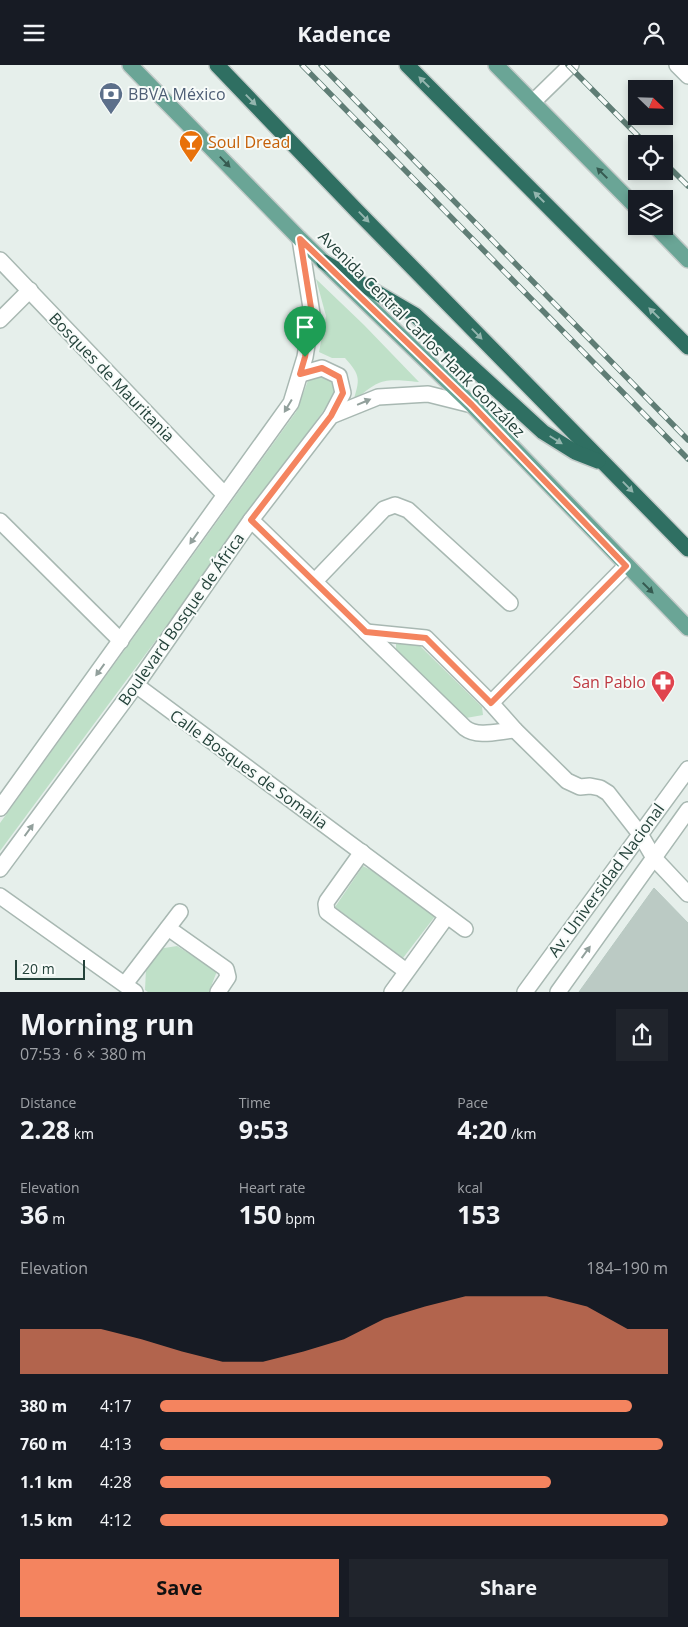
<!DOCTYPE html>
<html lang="en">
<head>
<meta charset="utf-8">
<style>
	body { margin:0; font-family:"Open Sans",sans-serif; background:#20242c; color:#f1f3f6; height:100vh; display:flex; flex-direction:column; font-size:19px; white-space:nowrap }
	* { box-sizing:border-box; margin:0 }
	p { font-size:16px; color:#9ea1a6 }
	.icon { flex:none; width:28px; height:28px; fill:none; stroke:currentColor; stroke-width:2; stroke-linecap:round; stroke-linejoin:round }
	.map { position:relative; height:927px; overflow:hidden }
	.panel { display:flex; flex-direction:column; background:#171b24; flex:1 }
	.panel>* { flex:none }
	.needle { width:32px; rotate:113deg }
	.controls { position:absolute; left:628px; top:15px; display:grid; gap:10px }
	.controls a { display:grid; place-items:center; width:45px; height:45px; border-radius:0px; background:#171b24; box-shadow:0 2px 8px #0003; font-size:25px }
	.scale { position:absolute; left:15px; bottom:12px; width:70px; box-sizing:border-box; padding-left:5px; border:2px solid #24423a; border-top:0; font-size:14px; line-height:18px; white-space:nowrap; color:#24423a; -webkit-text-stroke:4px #f7fbf9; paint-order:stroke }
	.pin { position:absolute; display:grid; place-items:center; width:42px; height:42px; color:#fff; margin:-51px -21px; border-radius:50% 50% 50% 0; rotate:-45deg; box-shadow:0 0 5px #0007 }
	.pin .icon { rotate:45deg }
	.round { display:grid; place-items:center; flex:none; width:52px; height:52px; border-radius:0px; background:#20242c }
	.summary { display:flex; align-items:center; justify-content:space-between; height:85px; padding:0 20px }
	h1 { font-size:28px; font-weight:700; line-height:38px }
	.stats { display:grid; grid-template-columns:repeat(3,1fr); gap:8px; height:85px; padding:5px 20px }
	.stats div { display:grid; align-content:center }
	.stats b { font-size:25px; font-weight:700 }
	.stats small { font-size:14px; font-weight:400 }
	.stats p { font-size:14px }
	.chart { height:140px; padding:10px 20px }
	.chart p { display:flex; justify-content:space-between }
	.chart svg { width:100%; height:90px; margin-top:5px; fill:#f4845f; opacity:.7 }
	.primary-button { display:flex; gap:10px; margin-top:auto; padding:10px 20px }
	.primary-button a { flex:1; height:58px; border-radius:0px; background:#f4845f; color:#111; font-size:20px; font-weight:700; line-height:58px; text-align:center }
	.primary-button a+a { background:#20242c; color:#f1f3f6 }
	ul { padding:0 20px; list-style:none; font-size:16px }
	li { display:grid; grid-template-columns:80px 60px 1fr; align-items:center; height:38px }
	li i { height:12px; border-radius:6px; background:#f4845f }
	header { display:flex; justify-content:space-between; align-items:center; height:65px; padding:0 20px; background:#171b24; font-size:22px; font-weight:700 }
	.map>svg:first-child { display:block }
	.green { fill:#bfe0c8 }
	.building { fill:#bbcac4; stroke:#b8c9c2 }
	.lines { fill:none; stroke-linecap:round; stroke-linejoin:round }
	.minor-casing { stroke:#a8b8b2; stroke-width:18 }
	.major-casing { stroke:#c2cac8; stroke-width:18 }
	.highway-casing { stroke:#c2cac8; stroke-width:18 }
	.minor { stroke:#fff; stroke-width:15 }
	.major { stroke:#6aa596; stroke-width:15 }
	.highway { stroke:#2f6f62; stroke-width:15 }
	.rail-casing { stroke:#5f7d75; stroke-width:5.5 }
	.rail { stroke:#f7fbf9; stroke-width:4; stroke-dasharray:11; stroke-linecap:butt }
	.oneway { fill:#93b5ae }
	.oneway2 { fill:#365b51 }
	.oneway3 { fill:#92a09c }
	.route-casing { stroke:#fff; stroke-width:10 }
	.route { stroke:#f4845f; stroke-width:6 }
	.labels { text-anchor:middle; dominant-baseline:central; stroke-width:4; stroke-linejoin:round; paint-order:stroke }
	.service-label { font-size:16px; fill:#4e5e75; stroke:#f7fbf9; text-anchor:start }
	.food-label { font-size:16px; fill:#c56008; stroke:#f7fbf9; text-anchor:start }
	.street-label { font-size:16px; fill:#24423a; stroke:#f7fbf9 }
	.health-label { font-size:16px; fill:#be3a42; stroke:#f7fbf9; text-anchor:end }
</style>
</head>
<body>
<header><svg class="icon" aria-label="menu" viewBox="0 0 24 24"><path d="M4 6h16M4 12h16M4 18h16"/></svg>Kadence<svg class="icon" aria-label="person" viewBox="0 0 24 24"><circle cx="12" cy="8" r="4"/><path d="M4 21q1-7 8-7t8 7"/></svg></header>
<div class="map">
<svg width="688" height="927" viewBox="0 0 688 927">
	<rect width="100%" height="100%" fill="#e6efeb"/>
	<g class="green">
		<path d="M316,214L364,260L419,317C384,314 381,312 353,337C360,314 361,311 345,293H332L319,287L326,251Z"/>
		<path d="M325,312L331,316L335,323L334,331L253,444L0,786V758L296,347L309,313Z"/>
		<path d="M404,573L413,574L482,642L483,650L466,653L455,647L396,587V579Z"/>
		<path d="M363,801L388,814L436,850L403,893L335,842Z"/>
		<path d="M177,881L217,906L209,927H148L145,925L146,904L158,884Z"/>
	</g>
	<path class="building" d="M654,823L688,858V927H579Z"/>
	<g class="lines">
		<g class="minor-casing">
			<g id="minor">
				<path d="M677,0L688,11"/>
				<path d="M533,37L571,0"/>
				<path d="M0,195L224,429"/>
				<path d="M0,255L30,225"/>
				<path d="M301,309L322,303L339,311L343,328L331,351"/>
				<path d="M251,455L465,663C478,673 499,666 515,665"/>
				<path d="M0,456L121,576"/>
				<path d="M315,516L384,444L395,440L408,445L510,538"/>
				<path d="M366,567L426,573L491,638L515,665L567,716L580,722L590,721L600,723L608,728L640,769L654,793L688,829"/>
				<path d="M136,620L465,864"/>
				<path d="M491,638L626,501"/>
				<path d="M0,743L291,338L305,292L312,249L300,174"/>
				<path d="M362,787L327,836L326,839L327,847L406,906"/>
				<path d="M0,804L136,620L251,455L331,351L378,332L428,329L472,340"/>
				<path d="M0,831L135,927"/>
				<path d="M168,863L226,904L228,912L218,927"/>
				<path d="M125,919L180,847"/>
				<path d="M392,927L447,851"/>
				<path d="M525,927L688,704"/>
				<path d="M558,927L688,745"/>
			</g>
		</g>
		<g class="major-casing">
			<g id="major">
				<path d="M130,0L300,174L472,340L688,563"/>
				<path d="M496,0L636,142"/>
				<path d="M655,161L688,195"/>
			</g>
		</g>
		<g class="highway-casing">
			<g id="highway">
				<path d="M217,0L357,146L688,484"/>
				<path d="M407,0L688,282"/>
				<path d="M324,197L415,250L543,367L575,387L598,396"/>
			</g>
		</g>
		<use href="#minor" class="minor"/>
		<use href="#major" class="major"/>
		<use href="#highway" class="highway"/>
		<g class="rail-casing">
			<g id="rail">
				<path d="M302,0L688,394"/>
				<path d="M321,0L688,375"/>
				<path d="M568,0L646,79"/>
				<path d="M664,97L688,121"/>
			</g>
		</g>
		<use href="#rail" class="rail"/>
	</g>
	<defs><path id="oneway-solid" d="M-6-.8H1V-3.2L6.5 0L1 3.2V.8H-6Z" transform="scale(1.25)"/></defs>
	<g class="oneway">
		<use href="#oneway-solid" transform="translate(424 17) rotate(-135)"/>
		<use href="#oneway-solid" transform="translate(251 35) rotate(46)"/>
		<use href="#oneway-solid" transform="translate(539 132) rotate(-135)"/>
		<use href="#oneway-solid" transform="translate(364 152) rotate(46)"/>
		<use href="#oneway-solid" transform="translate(654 248) rotate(-135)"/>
		<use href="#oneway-solid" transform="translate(477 269) rotate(46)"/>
		<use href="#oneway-solid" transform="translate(556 375) rotate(32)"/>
		<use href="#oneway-solid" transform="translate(628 422) rotate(46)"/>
	</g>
	<g class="oneway2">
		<use href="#oneway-solid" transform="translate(225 97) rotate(46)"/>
		<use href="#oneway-solid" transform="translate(602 108) rotate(-135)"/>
		<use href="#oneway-solid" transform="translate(648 523) rotate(45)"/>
	</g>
	<g class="oneway3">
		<use href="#oneway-solid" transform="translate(364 337) rotate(-23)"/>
		<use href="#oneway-solid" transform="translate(288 341) rotate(121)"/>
		<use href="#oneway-solid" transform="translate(194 473) rotate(125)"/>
		<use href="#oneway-solid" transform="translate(100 605) rotate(126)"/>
		<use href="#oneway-solid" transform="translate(29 765) rotate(-54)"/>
		<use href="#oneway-solid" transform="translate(586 887) rotate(-54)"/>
	</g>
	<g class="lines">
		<g class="route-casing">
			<path id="route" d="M300,174L472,340L626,501L491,638L426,573L366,567L251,455L331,351L343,328L339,312L322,303L300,309L305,292L312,249Z"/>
		</g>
		<use href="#route" class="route"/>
	</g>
	<defs>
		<g id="bank-pin" transform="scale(1.25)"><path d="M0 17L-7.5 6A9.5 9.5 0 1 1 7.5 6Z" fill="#5c6f8a" stroke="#f7fbf9"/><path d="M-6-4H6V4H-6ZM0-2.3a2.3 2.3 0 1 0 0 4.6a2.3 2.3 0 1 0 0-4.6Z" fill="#fff"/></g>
		<g id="bar-pin" transform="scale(1.25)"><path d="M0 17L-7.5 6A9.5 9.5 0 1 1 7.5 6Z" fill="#e8710a" stroke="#f7fbf9"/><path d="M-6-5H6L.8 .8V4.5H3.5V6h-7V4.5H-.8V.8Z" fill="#fff"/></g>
		<g id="pharmacy-pin" transform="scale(1.25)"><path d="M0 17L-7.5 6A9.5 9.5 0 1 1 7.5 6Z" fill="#e0444e" stroke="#f7fbf9"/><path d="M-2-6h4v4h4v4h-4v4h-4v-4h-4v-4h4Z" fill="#fff"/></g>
	</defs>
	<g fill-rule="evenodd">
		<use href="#bank-pin" x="111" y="29"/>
		<use href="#bar-pin" x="191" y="77"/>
		<use href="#pharmacy-pin" x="663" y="617"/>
	</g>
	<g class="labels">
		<g class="service-label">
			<text x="128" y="29">BBVA México</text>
		</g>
		<g class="food-label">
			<text x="208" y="77">Soul Dread</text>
		</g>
		<g class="street-label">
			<text transform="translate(422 269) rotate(45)">Avenida Central Carlos Hank González</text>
			<text transform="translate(112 312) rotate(46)">Bosques de Mauritania</text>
			<text transform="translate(181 554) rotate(-55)">Boulevard Bosque de África</text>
			<text transform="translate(249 704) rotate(36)">Calle Bosques de Somalia</text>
			<text transform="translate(606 815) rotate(-54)">Av. Universidad Nacional</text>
		</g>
		<g class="health-label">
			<text x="646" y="617">San Pablo</text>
		</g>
	</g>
</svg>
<div class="controls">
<a><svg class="needle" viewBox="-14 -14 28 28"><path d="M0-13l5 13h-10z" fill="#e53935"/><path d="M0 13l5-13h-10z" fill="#9ea1a6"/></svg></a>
<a><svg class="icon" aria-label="locate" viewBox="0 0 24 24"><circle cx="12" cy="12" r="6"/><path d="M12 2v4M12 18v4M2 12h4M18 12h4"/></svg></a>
<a><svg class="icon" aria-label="layers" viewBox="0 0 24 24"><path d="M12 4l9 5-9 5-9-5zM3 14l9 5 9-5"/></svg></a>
</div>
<div class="scale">20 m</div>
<div class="pin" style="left:305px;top:292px;background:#1e9e55"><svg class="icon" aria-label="arrive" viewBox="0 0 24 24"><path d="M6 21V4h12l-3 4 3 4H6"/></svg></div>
</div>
<section class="panel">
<div class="summary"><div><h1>Morning run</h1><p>07:53 · 6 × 380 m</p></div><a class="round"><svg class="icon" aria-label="share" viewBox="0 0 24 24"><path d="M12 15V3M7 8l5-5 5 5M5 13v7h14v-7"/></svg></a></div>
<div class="stats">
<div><p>Distance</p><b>2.28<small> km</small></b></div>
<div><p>Time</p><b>9:53</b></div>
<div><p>Pace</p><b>4:20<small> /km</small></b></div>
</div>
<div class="stats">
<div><p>Elevation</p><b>36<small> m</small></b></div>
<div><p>Heart rate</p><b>150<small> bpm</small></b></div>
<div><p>kcal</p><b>153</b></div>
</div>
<div class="chart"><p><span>Elevation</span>184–190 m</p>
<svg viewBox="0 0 160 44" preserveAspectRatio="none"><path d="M0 44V22L10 22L20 22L30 27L40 33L50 38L60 38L70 33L80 27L90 17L100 11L110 6L120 6L130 6L140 11L150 22L160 22V44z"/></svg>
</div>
<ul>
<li><b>380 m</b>4:17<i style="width:93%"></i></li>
<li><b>760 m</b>4:13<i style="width:99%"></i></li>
<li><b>1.1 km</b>4:28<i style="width:77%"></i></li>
<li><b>1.5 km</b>4:12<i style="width:100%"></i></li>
</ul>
<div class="primary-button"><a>Save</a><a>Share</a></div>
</section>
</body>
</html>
